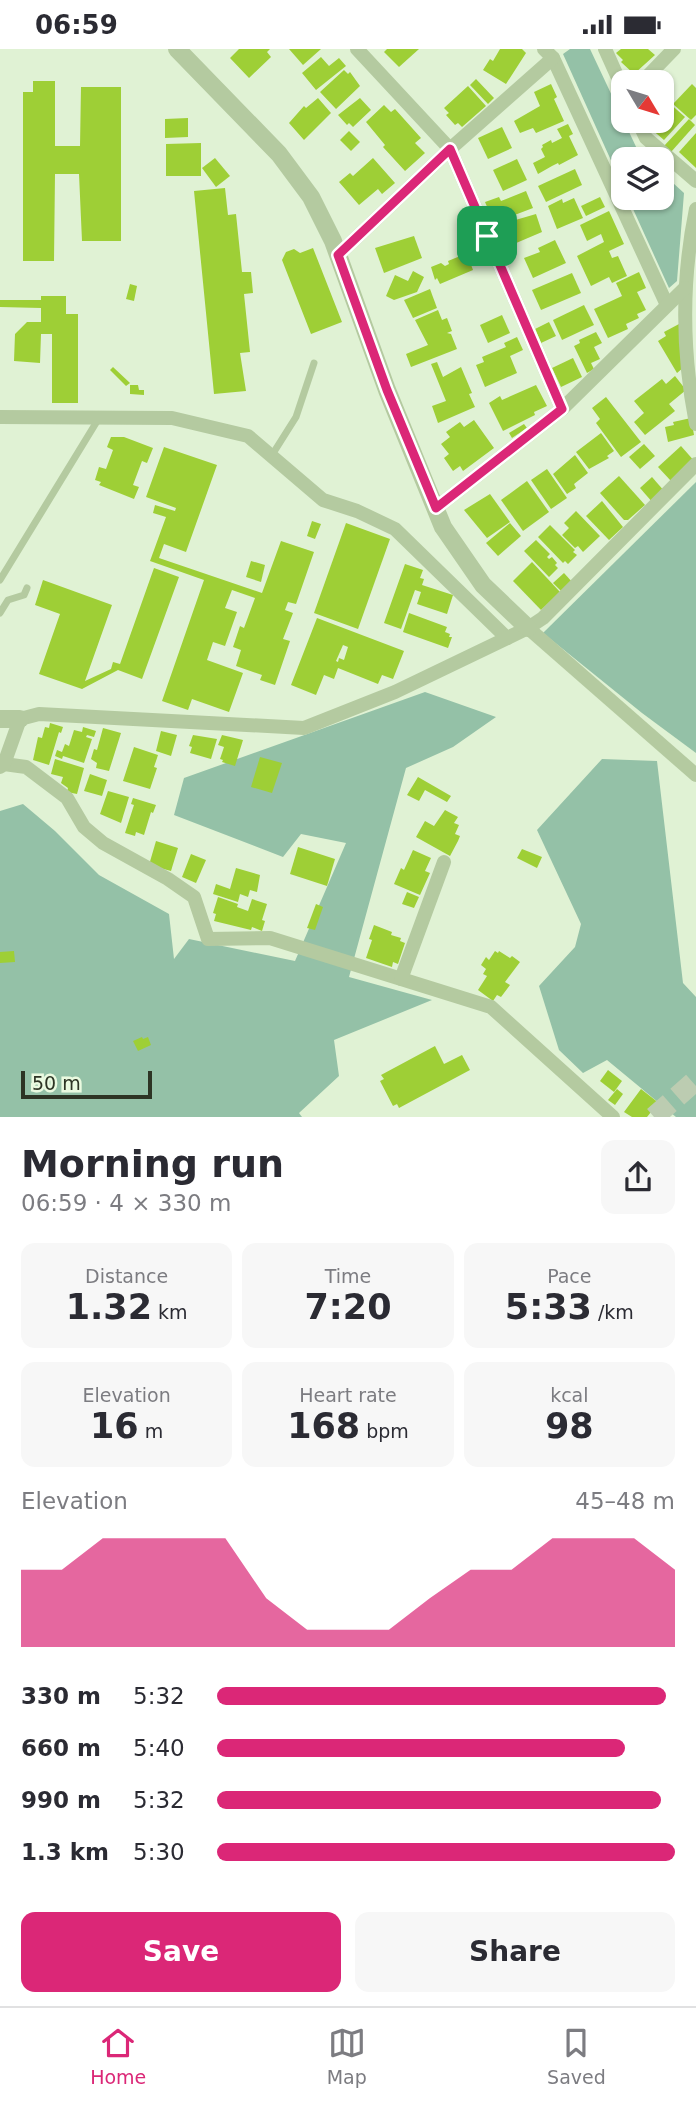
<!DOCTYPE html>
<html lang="en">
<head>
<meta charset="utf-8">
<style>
	body { margin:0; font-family:"DejaVu Sans",sans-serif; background:#f7f7f7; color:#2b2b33; height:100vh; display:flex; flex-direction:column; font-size:26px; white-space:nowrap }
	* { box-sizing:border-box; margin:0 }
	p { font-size:23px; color:#7c7c81 }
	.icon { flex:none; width:38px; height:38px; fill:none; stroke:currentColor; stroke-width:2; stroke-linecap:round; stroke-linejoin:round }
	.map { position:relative; height:1068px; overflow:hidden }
	.drawer { display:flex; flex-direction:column; background:#fff; flex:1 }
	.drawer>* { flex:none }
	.needle { width:46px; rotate:128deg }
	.controls { position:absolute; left:611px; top:21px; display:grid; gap:14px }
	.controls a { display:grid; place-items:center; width:63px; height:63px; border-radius:14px; background:#fff; box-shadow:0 2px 5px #0004; font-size:35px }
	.scale { position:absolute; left:21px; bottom:18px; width:131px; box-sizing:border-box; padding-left:7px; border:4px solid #2d3424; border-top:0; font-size:19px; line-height:24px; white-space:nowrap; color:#2d3424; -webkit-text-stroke:5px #eafae0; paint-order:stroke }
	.pin { position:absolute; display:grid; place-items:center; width:60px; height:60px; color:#fff; margin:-30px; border-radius:14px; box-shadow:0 4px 10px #0006 }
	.round { display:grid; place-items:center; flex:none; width:74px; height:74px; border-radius:14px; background:#f7f7f7 }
	.summary { display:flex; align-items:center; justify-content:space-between; height:119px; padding:0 21px }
	h1 { font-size:38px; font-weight:600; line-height:52px }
	.stats { display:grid; grid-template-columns:repeat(3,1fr); gap:10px; height:119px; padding:7px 21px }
	.stats div { display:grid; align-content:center; border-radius:14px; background:#f7f7f7; text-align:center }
	.stats b { font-size:35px; font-weight:600 }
	.stats small { font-size:19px; font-weight:400 }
	.stats p { font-size:19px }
	.chart { height:196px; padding:14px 21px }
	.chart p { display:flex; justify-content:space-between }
	.chart svg { width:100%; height:126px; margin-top:7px; fill:#db2777; opacity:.7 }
	.primary-button { display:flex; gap:14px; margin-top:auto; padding:14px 21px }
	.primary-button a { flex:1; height:80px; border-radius:14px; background:#db2777; color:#fff; font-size:28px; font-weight:600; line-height:80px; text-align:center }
	.primary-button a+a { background:#f7f7f7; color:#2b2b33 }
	ul { padding:0 21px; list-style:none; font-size:23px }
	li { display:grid; grid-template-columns:112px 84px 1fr; align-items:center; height:52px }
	li i { height:18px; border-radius:9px; background:#db2777 }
	.status { display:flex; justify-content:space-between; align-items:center; height:49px; padding:0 35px; background:#fff; direction:ltr }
	.status svg { height:19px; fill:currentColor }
	.menu { display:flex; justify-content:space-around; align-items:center; height:98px; border-top:2px solid #e1e1e2; background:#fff; font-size:19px; color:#7c7c81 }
	.menu a { display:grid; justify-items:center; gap:4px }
	.menu .current { color:#db2777 }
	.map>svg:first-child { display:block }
	.green { fill:#94c1a7 }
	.building { fill:#9ecf36; fill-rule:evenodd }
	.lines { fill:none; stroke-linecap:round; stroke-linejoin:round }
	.motorway-tunnel { stroke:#bcccb1; stroke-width:21; stroke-dasharray:21 10; stroke-linecap:butt }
	.service { stroke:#b4caa0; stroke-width:7 }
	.minor { stroke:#b4caa0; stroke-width:14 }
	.tertiary { stroke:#b4caa0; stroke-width:18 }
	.route-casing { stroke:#fff; stroke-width:14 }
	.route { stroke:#db2777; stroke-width:9 }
</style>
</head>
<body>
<div class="status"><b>06:59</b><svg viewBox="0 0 49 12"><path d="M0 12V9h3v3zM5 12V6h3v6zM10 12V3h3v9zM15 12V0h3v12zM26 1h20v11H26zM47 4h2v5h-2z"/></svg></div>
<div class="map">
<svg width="696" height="1068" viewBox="0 0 696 1068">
	<rect width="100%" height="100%" fill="#e0f2d4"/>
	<g class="green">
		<path d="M570,0H590L638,102L647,110H623V138L563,5Z"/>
		<path d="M662,124L684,144L677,232L669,239L628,149H662Z"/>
		<path d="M696,433V704L642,664L543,584Z"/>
		<path d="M425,643L496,668L453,698L406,719L349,928L432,951L334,991L339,1027L299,1064L302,1068H0V762L23,755L55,782L99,826L169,865L174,910L189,890L295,912L346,794L301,785L283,808L174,766L184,729Z"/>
		<path d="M602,710L657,712L683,934L696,948V1068H676L607,1011L583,1024L559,1001L539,937L575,898L581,875L537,781Z"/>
	</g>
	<g class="building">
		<path d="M239,0H270L267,3L271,8L249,29L230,9Z"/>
		<path d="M289,0H321L303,16Z"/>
		<path d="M387,0H419L399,18L384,3Z"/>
		<path d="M500,0H522L526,4L506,35L483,21L490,10L493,12Z"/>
		<path d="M621,0H648L655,6L634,25L621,13L623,11L616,4Z"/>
		<path d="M321,8L329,17L339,9L346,17L316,41L302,24Z"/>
		<path d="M344,21L348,25L350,23L360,37L336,60L320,43Z"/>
		<path d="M476,30L494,49L488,55L470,36Z"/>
		<path d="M33,32H55V97H80L81,38H121V192H82L79,125H55L54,212H23V43H33Z"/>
		<path d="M551,35L557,48L554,50L564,72L536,84L533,79L520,84L514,72L540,57L534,43Z"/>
		<path d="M692,35L696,39V66L691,71L673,55Z"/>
		<path d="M468,37L486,57L462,78L458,74L455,76L446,66L449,64L444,59Z"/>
		<path d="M318,49L331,64L304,91L289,74L304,57L306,59Z"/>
		<path d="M360,49L371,61L353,78L349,74L347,76L338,66Z"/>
		<path d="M667,52L685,68L664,91L650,79L653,75L649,72H662V58Z"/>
		<path d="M384,56L391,63L395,60L421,89L415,94L425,104L405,122L383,98L385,96L366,73Z"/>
		<path d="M188,69V88L165,89V70Z"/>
		<path d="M689,70L695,76L671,103L664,97Z"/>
		<path d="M568,75L573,85L569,87L578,106L559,116L558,114L552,117L538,125L533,114L545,108L541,100L543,98L542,96L551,91L552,94L562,89L557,80Z"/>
		<path d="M502,78L512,99L488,110L478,89Z"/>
		<path d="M349,82L360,93L351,102L340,91Z"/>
		<path d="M696,84V119L679,103Z"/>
		<path d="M201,94V127H166V95Z"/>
		<path d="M215,109L230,127L216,138L202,119Z"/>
		<path d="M373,109L395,134L382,145L378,140L359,156L339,133L350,124L353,127Z"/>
		<path d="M517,110L527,131L503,142L493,121Z"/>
		<path d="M575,120L582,136L546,153L538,137Z"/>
		<path d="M225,139L228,166L236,165L242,223H251L253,244L244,245L250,303L240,304L246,342L214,345L194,142Z"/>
		<path d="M526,142L533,159L494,174L485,153L499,148L501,152Z"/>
		<path d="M600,148L605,158L586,167L581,157Z"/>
		<path d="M574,149L583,169L557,180L548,157L562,150L563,154Z"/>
		<path d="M609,162L624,195L609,202L612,209L618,207L627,227L612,234L609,228L591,237L577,207L604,193L601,185L587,192L580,176Z"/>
		<path d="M536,165L542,183L502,200L497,186L513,176L512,172Z"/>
		<path d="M414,187L422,209L384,224L375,199Z"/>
		<path d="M555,191L566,214L533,229L524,209L540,203L538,199Z"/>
		<path d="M477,195L484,209L470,213L473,221L440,235L437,229L435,231L431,218L441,214L445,217L449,215L448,212L465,205L463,201Z"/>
		<path d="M313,199L342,273L311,285L282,211L286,203L294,200L300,204Z"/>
		<path d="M413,222L424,228L417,243L394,251L386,247L395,226L408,232Z"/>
		<path d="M639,223L646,239L637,243L646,261L637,265L639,269L626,275L628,280L608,289L594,260L622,247L616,234Z"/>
		<path d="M572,224L581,244L541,261L532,241Z"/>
		<path d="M130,235L137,237L134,252L126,250Z"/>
		<path d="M430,240L437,259L413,269L404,251Z"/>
		<path d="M41,247H66V265H78V354H52V285H41L40,314L14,312L15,285L27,273H41V259L0,258V251H41Z"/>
		<path d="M584,256L594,276L562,291L553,271Z"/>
		<path d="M438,261L442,271L447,269L452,282L447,284L451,285L457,300L411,318L406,305L428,296L415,271Z"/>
		<path d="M502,266L510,284L488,294L480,276Z"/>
		<path d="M549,273L556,287L541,294L535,280Z"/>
		<path d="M679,275L684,318L677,324L658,292L666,287L664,283Z"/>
		<path d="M596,283L602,294L594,298L600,310L591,314L594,320L587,324L574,297L580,294L579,291Z"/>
		<path d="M517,288L523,301L510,307L517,324L485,338L476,316L484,313L482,308L506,298L504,294Z"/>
		<path d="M573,309L582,328L561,338L552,319Z"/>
		<path d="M437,313L443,328L461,318L472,344L469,345L475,358L438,374L432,357L446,352L431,315Z"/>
		<path d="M113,318L130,334L126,337L110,321Z"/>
		<path d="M675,327L686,341L669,355L675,362L645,386L634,373L644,364L634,352L662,330L666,335Z"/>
		<path d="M130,336H138L139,341H144V346L130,345Z"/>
		<path d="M536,336L547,357L534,363L535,366L503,382L489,354L500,347L502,351Z"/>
		<path d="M606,348L641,393L621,408L596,374L600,370L592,359Z"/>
		<path d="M691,369L694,386L668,393L665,378L674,376L673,373Z"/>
		<path d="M474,371L494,399L463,422L460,417L453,422L444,409L449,405L441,395L450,388L446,383L460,373L464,378Z"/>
		<path d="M524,375L527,379L512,389L509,384Z"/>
		<path d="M601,384L614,402L607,407L609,409L589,420L576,403Z"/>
		<path d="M111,388H124L153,399L147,414L142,412L133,436L139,438L134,450L99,436L101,433L95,431L99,418L106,420L113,401L107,398Z"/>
		<path d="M644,395L655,407L640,420L629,408Z"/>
		<path d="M681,397L696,414L671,432L658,418Z"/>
		<path d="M164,398L217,416L186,503L164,495L159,509L262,544L281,492L314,503L296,555L288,553L285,561L293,564L283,590L290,592L275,636L260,631L262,626L236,617L241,601L233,598L240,577L244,579L255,549L232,541L225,559L237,563L225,597L213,593L207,611L243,624L229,663L192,650L188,661L162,652L204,531L150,512L166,468L153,464L155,456L175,462L176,459L146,448Z"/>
		<path d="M575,406L588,424L574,435L576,439L567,445L553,425Z"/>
		<path d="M547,420L567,449L551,460L531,431Z"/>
		<path d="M619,427L645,456L628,471H624L600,444Z"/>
		<path d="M652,428L665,443L653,454L640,439Z"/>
		<path d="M527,432L549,463L523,482L501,451Z"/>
		<path d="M490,445L510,473L487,489L464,461Z"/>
		<path d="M602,452L623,478L609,491L586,467Z"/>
		<path d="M576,462L600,487L583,503L578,497L575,499L562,486L569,479L564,474Z"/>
		<path d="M312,472L321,475L315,490L307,487Z"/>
		<path d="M346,474L390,490L358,580L314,564Z"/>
		<path d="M510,474L521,487L498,507L486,494Z"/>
		<path d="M550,476L575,501L573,503L577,506L568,515L565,512L563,514L538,488Z"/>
		<path d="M536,491L550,505L547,508L549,510L552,508L557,514L555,516L558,519L549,528L524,502Z"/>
		<path d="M251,512L265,516L261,533L246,528Z"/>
		<path d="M532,513L560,543L541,561L513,532Z"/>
		<path d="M405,515L423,521L420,529L424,530L422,536L453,546L447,565L417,555L421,543L415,541L401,580L384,574Z"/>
		<path d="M154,519L179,528L142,630L118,621L82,640L39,625L60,565L35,556L43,531L112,556L85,632L111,620L113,613L120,615Z"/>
		<path d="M564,524L573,534L563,544L553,534Z"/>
		<path d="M409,564L447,578L445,583L450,585L449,588H452L448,599L403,583Z"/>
		<path d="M317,569L404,602L393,630L382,626L378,635L338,619L334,630L324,626L316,646L291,636ZM343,596L348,598L344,611L339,609L338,613L336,612Z"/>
		<path d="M50,674L63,678L61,684L59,683L49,716L33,711L38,688L42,689L45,678L49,679Z"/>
		<path d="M83,678L96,682L94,688L87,686L86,688L92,690L84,714L63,707L62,710L55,707L57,701L62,703L65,695L69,697L74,681L82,683Z"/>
		<path d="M103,679L121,684L109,722L96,719L97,714L91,710L94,700L97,701Z"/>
		<path d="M161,682L177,686L171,707L156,702Z"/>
		<path d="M193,686L217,690L211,710L190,704L192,698L189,697Z"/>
		<path d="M222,686L243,691L235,717L222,713L223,711L220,710L224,698L218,696Z"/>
		<path d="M134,698L158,706L154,718L157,719L150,740L123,732Z"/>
		<path d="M260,708L282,714L272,744L251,738Z"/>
		<path d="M55,710L84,719L77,745L67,743L68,739L61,734L63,728L51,725Z"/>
		<path d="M90,725L107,731L102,747L84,742Z"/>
		<path d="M418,728L451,747L447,753L425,741L419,752L407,746Z"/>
		<path d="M108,742L129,748L121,774L100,765Z"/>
		<path d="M133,749L156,756L153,764L151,763L144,786L136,783L135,787L125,784L134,756L131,755Z"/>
		<path d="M445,761L458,768L454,774L459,776L455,785L460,787L458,792L450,807L416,788L425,772L434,777Z"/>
		<path d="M156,792L178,799L171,822L149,816Z"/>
		<path d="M298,798L335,810L327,837L290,825Z"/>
		<path d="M522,800L542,808L537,819L517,809Z"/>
		<path d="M413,801L431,809L425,822L430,824L420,846L394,835L401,819L404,821Z"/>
		<path d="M191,805L206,811L196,834L182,828Z"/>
		<path d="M236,819L260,826L257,843L250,841L248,848L240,845L238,853L213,845L216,835L230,840Z"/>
		<path d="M407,843L419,848L414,859L402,855Z"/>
		<path d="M218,848L238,855L237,858L248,862L252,850L267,855L262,871L265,872L262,882L252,878L251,881L214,872L216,865L213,864Z"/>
		<path d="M316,855L323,858L315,881L307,879Z"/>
		<path d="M374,876L392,883L391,886L401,889L400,892L405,894L398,915L393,913L392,918L366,909L372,891L369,890Z"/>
		<path d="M14,902L15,913L0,914V903Z"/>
		<path d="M495,902L498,904L499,902L510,909L512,907L520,913L505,933L510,936L501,948L497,946L493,952L478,941L487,927L483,925L486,920L481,916L486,908L489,911Z"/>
		<path d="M142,988L143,990L148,988L151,996L138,1002L133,992Z"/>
		<path d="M435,997L444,1015L462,1006L470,1021L399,1059L397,1055L393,1057L380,1032L384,1030L381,1026Z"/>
		<path d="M608,1021L622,1032L614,1043L600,1032Z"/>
		<path d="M617,1040L623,1045L615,1056L608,1051Z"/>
		<path d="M641,1040L669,1062L664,1068H657L651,1063L647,1068H632L624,1063Z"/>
	</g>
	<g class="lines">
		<path class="motorway-tunnel" d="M654,1068L696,1031"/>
		<g class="service">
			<path d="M272,406L296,368L314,314"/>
			<path d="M0,531L99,369"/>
			<path d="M0,564L8,551L24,546L27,539"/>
		</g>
		<g class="minor">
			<path d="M357,0L450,100L562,360"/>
			<path d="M544,0L553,9L667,256"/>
			<path d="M605,0L623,40"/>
			<path d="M642,33L674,0"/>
			<path d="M638,72L646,89L696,132"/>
			<path d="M696,160C681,232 682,303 696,375"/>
			<path d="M338,206L450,100L553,9"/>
			<path d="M0,368L172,369L248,387L323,451L357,462L395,480L507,589"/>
			<path d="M436,459L562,360L685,239"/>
			<path d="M528,579L696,726"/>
			<path d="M4,715L26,718L67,749L84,778L103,794L168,830L194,848L208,890L270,889L491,958L613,1068"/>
			<path d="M0,718L4,715L20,670L39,665L304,679L395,643L528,579L543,569L696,415"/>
			<path d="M401,930L444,813"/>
		</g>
		<g class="tertiary">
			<path d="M177,0L279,105L311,148L333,192L387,341L443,478L483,536L528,579"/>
			<path d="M0,670H20"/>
		</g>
	</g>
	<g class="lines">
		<g class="route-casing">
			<path id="route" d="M450,100L562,360L436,459L387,341L338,206Z"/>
		</g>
		<use href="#route" class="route"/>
	</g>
</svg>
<div class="controls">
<a><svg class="needle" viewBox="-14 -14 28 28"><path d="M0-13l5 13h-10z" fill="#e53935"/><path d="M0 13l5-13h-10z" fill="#7c7c81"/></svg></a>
<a><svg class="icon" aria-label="layers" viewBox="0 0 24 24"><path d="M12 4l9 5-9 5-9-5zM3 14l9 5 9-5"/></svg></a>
</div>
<div class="scale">50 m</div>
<div class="pin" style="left:487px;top:187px;background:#1e9e55"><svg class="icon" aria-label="arrive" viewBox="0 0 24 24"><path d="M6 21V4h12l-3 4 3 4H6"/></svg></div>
</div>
<section class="drawer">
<div class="summary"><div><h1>Morning run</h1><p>06:59 · 4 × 330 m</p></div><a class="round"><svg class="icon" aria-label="share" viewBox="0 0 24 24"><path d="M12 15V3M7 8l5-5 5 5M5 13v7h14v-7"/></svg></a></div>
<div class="stats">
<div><p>Distance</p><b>1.32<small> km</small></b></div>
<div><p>Time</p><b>7:20</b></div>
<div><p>Pace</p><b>5:33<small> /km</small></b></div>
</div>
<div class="stats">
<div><p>Elevation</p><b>16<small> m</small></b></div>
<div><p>Heart rate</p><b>168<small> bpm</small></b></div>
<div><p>kcal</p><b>98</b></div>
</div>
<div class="chart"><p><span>Elevation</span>45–48 m</p>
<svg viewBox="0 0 160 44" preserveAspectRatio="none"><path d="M0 44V17L10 17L20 6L30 6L40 6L50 6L60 27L70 38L80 38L90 38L100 27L110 17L120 17L130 6L140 6L150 6L160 17V44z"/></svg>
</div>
<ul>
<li><b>330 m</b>5:32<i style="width:98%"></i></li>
<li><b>660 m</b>5:40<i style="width:89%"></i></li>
<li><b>990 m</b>5:32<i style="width:97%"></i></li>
<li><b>1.3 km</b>5:30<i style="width:100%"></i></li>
</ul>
<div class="primary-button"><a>Save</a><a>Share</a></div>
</section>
<nav class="menu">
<a class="current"><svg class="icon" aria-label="home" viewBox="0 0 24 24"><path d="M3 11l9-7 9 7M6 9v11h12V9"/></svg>Home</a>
<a><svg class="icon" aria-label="map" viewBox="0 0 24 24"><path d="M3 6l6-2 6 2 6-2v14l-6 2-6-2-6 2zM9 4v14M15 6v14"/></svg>Map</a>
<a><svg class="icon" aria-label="saved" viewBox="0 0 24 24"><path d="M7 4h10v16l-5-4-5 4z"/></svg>Saved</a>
</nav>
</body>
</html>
